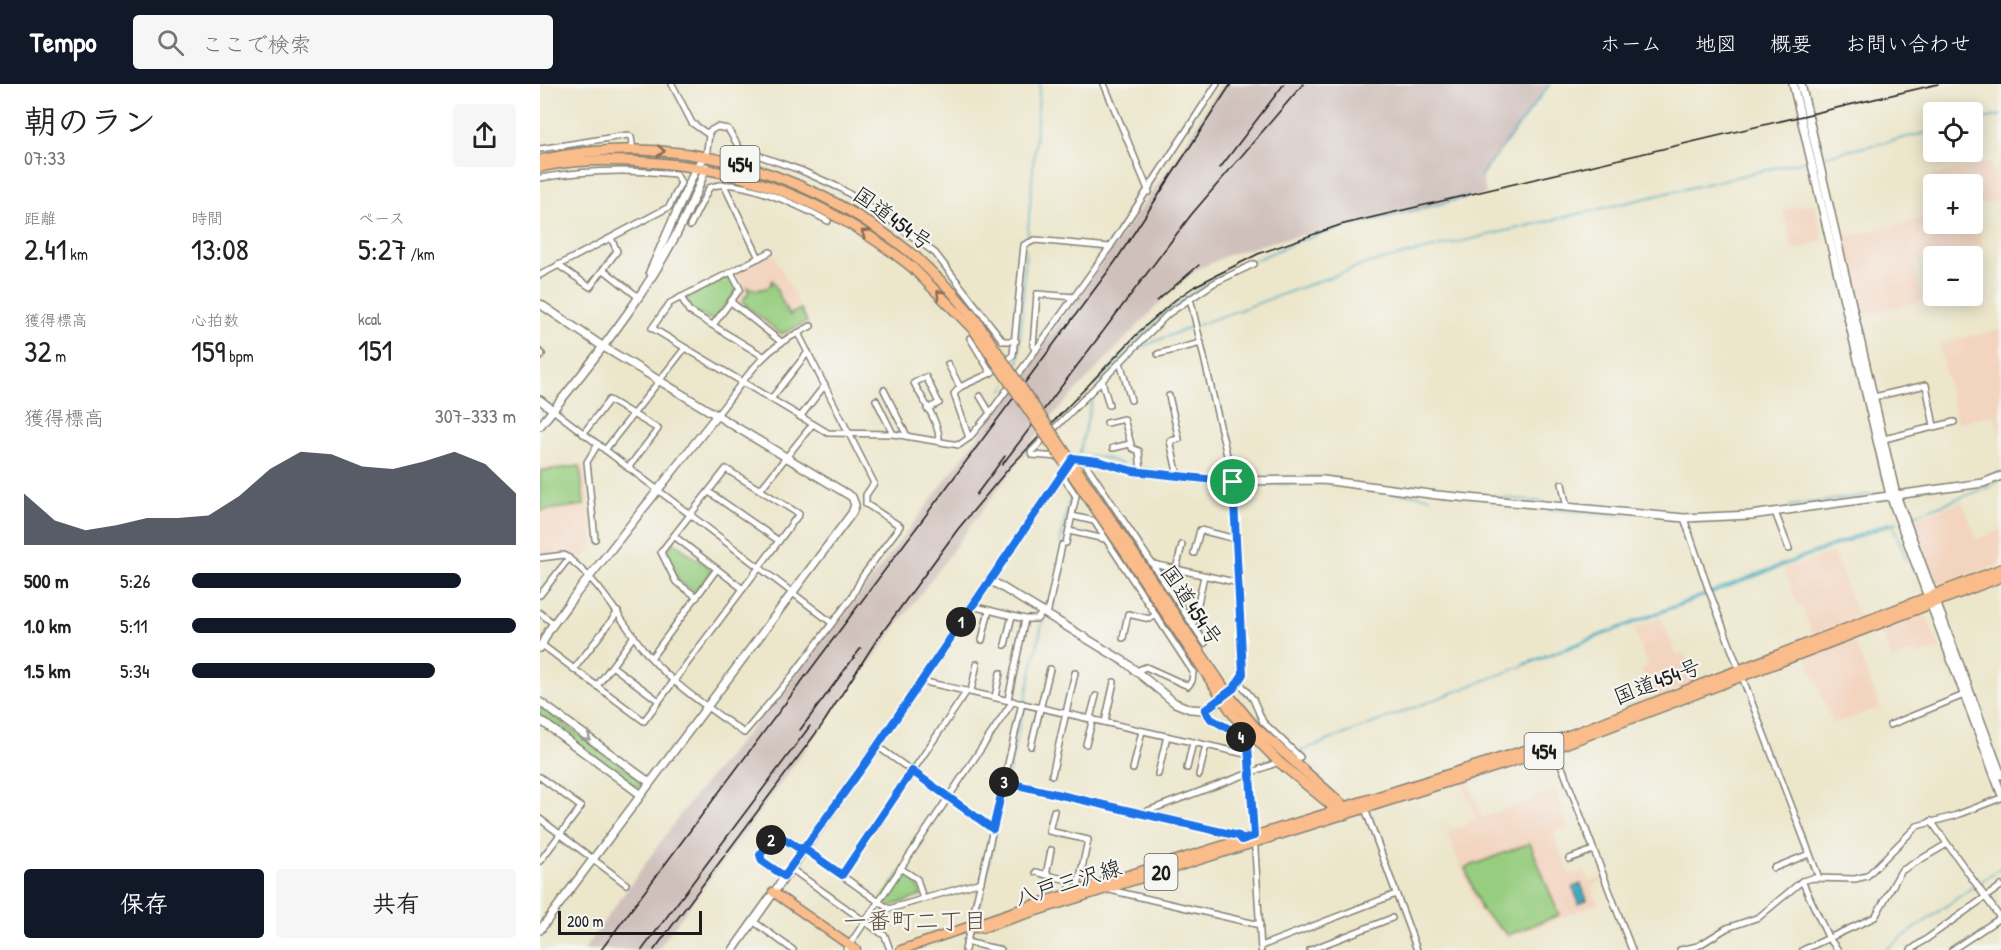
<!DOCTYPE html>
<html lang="ja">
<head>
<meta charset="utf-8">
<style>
	body { margin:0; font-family:"Patrick Hand","Klee One",sans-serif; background:#f6f6f6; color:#222; height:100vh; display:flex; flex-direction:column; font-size:22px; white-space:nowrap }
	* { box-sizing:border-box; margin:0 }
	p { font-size:20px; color:#767676 }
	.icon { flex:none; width:33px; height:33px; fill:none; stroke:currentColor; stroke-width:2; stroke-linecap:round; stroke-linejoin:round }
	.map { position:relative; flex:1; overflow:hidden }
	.details { display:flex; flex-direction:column; background:#fff; width:540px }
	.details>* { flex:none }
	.controls { position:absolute; left:1383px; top:18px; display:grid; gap:12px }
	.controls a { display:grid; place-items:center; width:60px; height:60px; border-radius:6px; background:#fff; box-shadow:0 3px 15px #0003; font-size:30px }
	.scale { position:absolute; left:18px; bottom:15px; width:144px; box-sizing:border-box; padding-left:6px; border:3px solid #1c1c1c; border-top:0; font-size:16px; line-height:21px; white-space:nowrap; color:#1c1c1c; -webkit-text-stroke:4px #f6f6f2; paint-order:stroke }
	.pin { position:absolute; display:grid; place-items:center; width:51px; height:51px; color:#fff; margin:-26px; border:3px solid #fff; border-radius:50%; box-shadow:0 2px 6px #0007 }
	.km { position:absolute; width:30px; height:30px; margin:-15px; border-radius:50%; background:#222; color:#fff; font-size:16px; line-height:30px; text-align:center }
	.round { display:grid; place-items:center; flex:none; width:63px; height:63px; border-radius:6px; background:#f6f6f6 }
	.headline { display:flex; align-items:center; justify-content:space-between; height:102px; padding:0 24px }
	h1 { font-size:33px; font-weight:600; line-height:45px }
	.figures { display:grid; grid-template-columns:repeat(3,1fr); gap:9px; height:102px; padding:6px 24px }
	.figures div { display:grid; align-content:center }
	.figures b { font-size:30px; font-weight:600 }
	.figures small { font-size:16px; font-weight:400 }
	.figures p { font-size:16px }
	.chart { height:168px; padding:12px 24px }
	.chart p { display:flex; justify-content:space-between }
	.chart svg { width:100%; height:108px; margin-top:6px; fill:#111827; opacity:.7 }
	.cta { display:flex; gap:12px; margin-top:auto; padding:12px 24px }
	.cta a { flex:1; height:69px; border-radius:6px; background:#111827; color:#fff; font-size:24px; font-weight:600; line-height:69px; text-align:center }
	.cta a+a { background:#f6f6f6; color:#222 }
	ul { padding:0 24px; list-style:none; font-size:20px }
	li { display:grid; grid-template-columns:96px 72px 1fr; align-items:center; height:45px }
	li i { height:15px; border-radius:8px; background:#111827 }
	header { display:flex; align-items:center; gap:36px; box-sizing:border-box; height:84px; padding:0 30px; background:#111827; color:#fff }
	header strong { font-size:28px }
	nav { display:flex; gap:33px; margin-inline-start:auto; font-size:21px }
	.search { width:420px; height:54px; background:#f6f6f6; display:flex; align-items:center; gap:15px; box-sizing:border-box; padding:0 21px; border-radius:6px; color:#767676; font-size:22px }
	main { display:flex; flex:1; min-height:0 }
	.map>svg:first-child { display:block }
	.built { fill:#f3d4bf }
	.railway { fill:#cfc0bb }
	.green { fill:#96cd7f; stroke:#59744e; stroke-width:1.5 }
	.water { fill:#41a9c1; stroke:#2e626e; stroke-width:1.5 }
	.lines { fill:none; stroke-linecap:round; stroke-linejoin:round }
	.stream { stroke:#41a9c1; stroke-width:1.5 }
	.minor-casing { stroke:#848174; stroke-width:8 }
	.tertiary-casing { stroke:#848174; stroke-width:10 }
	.primary-casing { stroke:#848174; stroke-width:11 }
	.trunk-casing { stroke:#848174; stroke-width:12 }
	.minor { stroke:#fff; stroke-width:5 }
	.tertiary { stroke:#fff; stroke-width:7 }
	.primary { stroke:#f9bc8a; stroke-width:8 }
	.trunk { stroke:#f9bc8a; stroke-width:9 }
	.rail { stroke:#1c1c1c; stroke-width:1.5 }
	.trunk-bridge-casing { stroke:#848174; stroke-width:12; stroke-linecap:butt }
	.trunk-bridge { stroke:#f9bc8a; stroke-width:9 }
	.oneway { stroke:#8a6c53 }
	.oneway2 { stroke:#999 }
	.route-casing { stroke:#fff; stroke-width:12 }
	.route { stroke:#1a73e8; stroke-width:8 }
	.labels { text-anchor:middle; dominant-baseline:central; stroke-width:4.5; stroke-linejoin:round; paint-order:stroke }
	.shield { fill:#f6f6f2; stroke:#5d5d5c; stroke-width:1.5 }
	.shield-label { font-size:21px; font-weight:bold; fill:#1c1c1c }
	.street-label { font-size:22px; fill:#1c1c1c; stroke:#f6f6f2 }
	.neighbourhood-label { font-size:24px; fill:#625242; stroke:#f6f6f2 }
</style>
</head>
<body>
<header>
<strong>Tempo</strong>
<div class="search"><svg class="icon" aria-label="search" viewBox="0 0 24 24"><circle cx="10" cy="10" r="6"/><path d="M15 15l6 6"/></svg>ここで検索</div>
<nav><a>ホーム</a><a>地図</a><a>概要</a><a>お問い合わせ</a></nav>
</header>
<main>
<section class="details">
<div class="headline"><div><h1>朝のラン</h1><p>07:33</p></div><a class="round"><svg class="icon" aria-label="share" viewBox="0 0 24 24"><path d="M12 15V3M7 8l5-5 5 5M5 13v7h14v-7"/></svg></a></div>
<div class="figures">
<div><p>距離</p><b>2.41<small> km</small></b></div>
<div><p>時間</p><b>13:08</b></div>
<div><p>ペース</p><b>5:27<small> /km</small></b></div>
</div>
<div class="figures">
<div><p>獲得標高</p><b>32<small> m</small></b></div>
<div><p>心拍数</p><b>159<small> bpm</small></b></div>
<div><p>kcal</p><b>151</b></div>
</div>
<div class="chart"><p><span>獲得標高</span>307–333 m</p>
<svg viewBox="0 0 160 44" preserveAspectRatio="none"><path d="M0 44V23L10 34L20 38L30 36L40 33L50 33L60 32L70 24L80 13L90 6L100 7L110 12L120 13L130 10L140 6L150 11L160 23V44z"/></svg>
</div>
<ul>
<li><b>500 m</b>5:26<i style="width:83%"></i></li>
<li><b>1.0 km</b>5:11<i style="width:100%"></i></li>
<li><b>1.5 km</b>5:34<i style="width:75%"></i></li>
</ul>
<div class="cta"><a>保存</a><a>共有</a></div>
</section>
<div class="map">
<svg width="1461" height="866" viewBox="0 0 1461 866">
	<rect width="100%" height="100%" fill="#f6f6f2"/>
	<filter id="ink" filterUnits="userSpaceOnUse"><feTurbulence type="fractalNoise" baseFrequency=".0167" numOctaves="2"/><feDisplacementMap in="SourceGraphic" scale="12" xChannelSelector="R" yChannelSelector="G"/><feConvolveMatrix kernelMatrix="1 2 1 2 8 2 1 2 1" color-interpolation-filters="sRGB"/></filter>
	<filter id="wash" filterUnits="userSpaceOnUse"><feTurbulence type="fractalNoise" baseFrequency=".008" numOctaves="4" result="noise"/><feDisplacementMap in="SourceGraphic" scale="24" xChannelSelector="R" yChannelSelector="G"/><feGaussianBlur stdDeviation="1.35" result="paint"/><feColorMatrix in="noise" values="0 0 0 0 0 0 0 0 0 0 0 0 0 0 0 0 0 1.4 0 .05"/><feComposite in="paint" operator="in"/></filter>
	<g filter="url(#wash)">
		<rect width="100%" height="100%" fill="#ece6cb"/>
		<g class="built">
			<path d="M1450,78L1459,116L1434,122L1442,160L1373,178L1383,217L1321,232L1304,153L1393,132L1394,140H1432V100H1394L1393,119L1387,93Z"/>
			<path d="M1274,119L1283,157L1253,166L1243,126Z"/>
			<path d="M233,169L269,240L242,253L194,216L203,204L196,187Z"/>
			<path d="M1461,245V355L1455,330L1417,339L1399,260Z"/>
			<path d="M44,381L53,461L40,477L27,467L0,472V383Z"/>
			<path d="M1422,417L1437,455L1461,446V480L1402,501L1395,497L1371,436Z"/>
			<path d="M1293,468L1319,533L1273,551L1262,523H1258L1244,485Z"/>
			<path d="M1380,530L1387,534L1400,564L1379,572L1376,567L1352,576L1339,545Z"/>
			<path d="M1121,533L1136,571L1144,569L1156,598L1113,614L1101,585L1108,582L1093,544Z"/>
			<path d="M1313,555L1340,623L1293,640L1266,573Z"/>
			<path d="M927,696L942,734L1015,706L1029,743L1013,749L1030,792L1044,786L1050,798L1063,793L1064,796L1051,802L1058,819L968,855L938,828L907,748L937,736L922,698Z"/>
		</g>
		<path class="railway" d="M681,0H1011L942,92L946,110L731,158L690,170L656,186L629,209L512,332L117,866H44L147,721L291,549L441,349L632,80Z"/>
		<g class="green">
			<path d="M190,191L197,205L174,237L151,226L146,213Z"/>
			<path d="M232,196L249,231L261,225L267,238L241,250L202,218L209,208L207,203L218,206L229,203Z"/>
			<path d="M40,382L44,421L0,427V387Z"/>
			<path d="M133,458L172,486L157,509L138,497L125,470Z"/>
			<path d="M0,622L98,694L102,698L101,703L92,701L0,632Z"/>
			<path d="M990,759L1019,831L968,851L942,827L925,784Z"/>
			<path d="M361,788L376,796L381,812L351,822L342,815Z"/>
		</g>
		<path class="water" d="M1041,800L1047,816L1039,820L1033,803Z"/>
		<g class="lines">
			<g class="stream">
				<path d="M1432,38L1461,31"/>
				<path d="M1285,72L1394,47"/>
				<path d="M940,92L1010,0"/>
				<path d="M487,157L500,0"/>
				<path d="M658,241L829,179L1264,77"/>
				<path d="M597,265L653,242"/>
				<path d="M474,288L478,283L486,165"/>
				<path d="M555,301L623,230L658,205L692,186L759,157L795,146L929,113"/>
				<path d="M463,306L467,299"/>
				<path d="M539,371L554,308"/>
				<path d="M540,371L565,374L582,380"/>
				<path d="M604,385L614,386"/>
				<path d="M1455,391L1461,388"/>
				<path d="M763,393H782"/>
				<path d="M787,393L800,395"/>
				<path d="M700,400H758"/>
				<path d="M826,405L890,413"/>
				<path d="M1363,407L1422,399"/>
				<path d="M903,408L1005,418"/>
				<path d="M1249,422L1343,409"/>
				<path d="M1008,425L1087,432"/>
				<path d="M1367,434L1451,402L1460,396"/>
				<path d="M1154,437L1232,432"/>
				<path d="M1353,441L1366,476"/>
				<path d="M520,459L531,409"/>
				<path d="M984,580L1351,438"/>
				<path d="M485,617L504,531"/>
				<path d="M761,667L1357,438"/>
				<path d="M1459,693L1461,699"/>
				<path d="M467,696L484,622"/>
				<path d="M1438,800L1461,783"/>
				<path d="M437,832L466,701"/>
				<path d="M1345,866L1434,802"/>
			</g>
		</g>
	</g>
	<g filter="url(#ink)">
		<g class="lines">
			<g class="minor-casing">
				<g id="minor">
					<path d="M132,0L152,39L169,51L166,73"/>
					<path d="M564,0L609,108"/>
					<path d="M168,48L177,43L188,45L200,65L260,86L300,104L347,134L395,169L463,257H476"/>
					<path d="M0,65L88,51L91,53L93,66"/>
					<path d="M0,94C45,86 91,85 136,90L141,99L129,123L0,191"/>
					<path d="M184,101L219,174"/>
					<path d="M150,142L169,104C195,90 264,124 288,137"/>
					<path d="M230,168L130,219L112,244L288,349L353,350L419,361L429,354L450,329L570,163"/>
					<path d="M18,181L50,203L77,167L71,154"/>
					<path d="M64,186L97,212"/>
					<path d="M141,213L149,227L223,272"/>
					<path d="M650,214L693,397L703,584L700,599L688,610"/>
					<path d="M191,218L240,257"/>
					<path d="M173,241L200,205L191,188"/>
					<path d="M258,249L271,242"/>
					<path d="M430,254L451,289"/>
					<path d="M496,266L493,262L497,210L535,213"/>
					<path d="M0,268L2,270L0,273"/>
					<path d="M618,270L661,259"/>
					<path d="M580,278L591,316"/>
					<path d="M408,280L420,303"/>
					<path d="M562,297L569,321"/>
					<path d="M344,306L367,352"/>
					<path d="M440,312L450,329"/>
					<path d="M629,312L639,355L630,357L638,392"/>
					<path d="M1334,313L1386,301L1394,342"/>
					<path d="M231,315L268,268"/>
					<path d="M336,316L353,350"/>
					<path d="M387,325L399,319L386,293L374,299C382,315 400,339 399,357"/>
					<path d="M13,326L292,539"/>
					<path d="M260,333L285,301"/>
					<path d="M567,339L584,335L592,364L599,367L601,388"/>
					<path d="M43,350L69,316L118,345L88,384"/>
					<path d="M429,354L414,310L420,303L451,289L473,271L484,161L495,156L570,163L677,0"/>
					<path d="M1344,355L1414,338"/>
					<path d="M573,364L590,360"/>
					<path d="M65,366L145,264"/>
					<path d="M519,373L492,371L491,368L628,230L674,199L714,180"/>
					<path d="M547,376V382L665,559"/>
					<path d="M522,391L536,412L526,459"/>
					<path d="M1022,400L1027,424"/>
					<path d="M220,406L272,341"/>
					<path d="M169,408L239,457"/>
					<path d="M1235,428L1249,465"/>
					<path d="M532,432L554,437L653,588L652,597L648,602L606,583L596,587"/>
					<path d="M1144,434L1168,504L1279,794"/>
					<path d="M529,447L565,455"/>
					<path d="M134,452L203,505"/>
					<path d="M55,455L47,378L58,360"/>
					<path d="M654,469L660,446L696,455"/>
					<path d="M0,474L24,471C60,496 77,532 104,566C131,600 169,624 204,649L253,591L312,513L322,493L360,442L326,420V411L334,399L258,249C221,266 201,301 177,331"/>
					<path d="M613,480L699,499"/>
					<path d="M636,485L642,461"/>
					<path d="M0,511L29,474"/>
					<path d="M432,522L485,535L468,615"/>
					<path d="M0,529L13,539"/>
					<path d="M507,531L522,461"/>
					<path d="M485,535H497L503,528"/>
					<path d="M653,542L664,492"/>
					<path d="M583,554L588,530L610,535L615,531"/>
					<path d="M442,556L449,526"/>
					<path d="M1,560L34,585L78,528"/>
					<path d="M465,561L472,532"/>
					<path d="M111,574L177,485"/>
					<path d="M72,582L119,617"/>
					<path d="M34,585L104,637L259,430L186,385L121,468L136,498L157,513"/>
					<path d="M381,597L710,671"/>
					<path d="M700,599L713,615L723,638L760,673L752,678"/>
					<path d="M57,602L94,552"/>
					<path d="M431,607L437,580"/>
					<path d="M455,613L460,589"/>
					<path d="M665,626C673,645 701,644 709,665L721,866"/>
					<path d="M550,634L556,612"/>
					<path d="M565,638L574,598"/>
					<path d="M1350,641L1424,611"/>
					<path d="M546,660L553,635"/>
					<path d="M337,662L453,745"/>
					<path d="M491,662L510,585"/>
					<path d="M1014,662L1092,866"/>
					<path d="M647,684L653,658"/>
					<path d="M593,685L602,647"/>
					<path d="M618,690L627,652"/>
					<path d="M512,691L535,589"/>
					<path d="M659,691L666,661"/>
					<path d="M0,693L41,723L0,777"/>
					<path d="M464,698L602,729L739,678"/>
					<path d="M824,722L877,866"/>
					<path d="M514,727L509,747L548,756L537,807"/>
					<path d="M604,729L699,752L702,756"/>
					<path d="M0,735L86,800"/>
					<path d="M1391,737L1461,835"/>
					<path d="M263,764L349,825L441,798"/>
					<path d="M1029,775L1053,766"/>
					<path d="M250,784L345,852L350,866"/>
					<path d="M360,784L377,795L383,815"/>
					<path d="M1234,784L1269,770"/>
					<path d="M496,788L531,797L529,810"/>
					<path d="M302,791L427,607"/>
					<path d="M506,791L511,766"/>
					<path d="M244,792L222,777L220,771L235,751H238L262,766"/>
					<path d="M1262,797L1288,853L1298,866"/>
					<path d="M570,806L720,841"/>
					<path d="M213,837L253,866"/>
					<path d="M1385,856L1461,802"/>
					<path d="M426,858L461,866"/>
					<path d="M721,862L856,810"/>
					<path d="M306,866L473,617"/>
					<path d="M425,866L482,619"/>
					<path d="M770,866L852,834"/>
					<path d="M1140,866L1158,862L1187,844L1219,833L1262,797L1273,794L1315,795L1327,792L1377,742L1414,732L1461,714"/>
					<path d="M1263,866L1335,833L1361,787L1407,760"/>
					<path d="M1371,866L1382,858"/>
					<path d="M1412,866L1460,834"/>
				</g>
			</g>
			<g class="tertiary-casing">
				<g id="tertiary">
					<path d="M1253,0L1350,411L1461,709"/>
					<path d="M1261,0L1356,411L1461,691"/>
					<path d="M110,188L157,82L166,72"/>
					<path d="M0,220L62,262L312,413L315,421L312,429L0,846"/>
					<path d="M0,316L13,326"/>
					<path d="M0,342C64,264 132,180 166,83"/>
					<path d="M450,496L585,578L635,619L650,625L665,626L684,613"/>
					<path d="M0,564L9,546L32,515L177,331"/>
					<path d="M0,618L109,698"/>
					<path d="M0,636L100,710"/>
					<path d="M193,866L325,680L533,374L558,377L593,387L680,397L783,396L897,411L1144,434L1211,431L1443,399L1461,392"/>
				</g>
			</g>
			<g class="primary-casing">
				<g id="primary">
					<path d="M233,808L316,866"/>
					<path d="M430,844H442L803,731L804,726"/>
					<path d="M361,866L495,820L800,725"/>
				</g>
			</g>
			<g class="trunk-casing">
				<g id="trunk">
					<path d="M0,76C137,45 270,87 376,173"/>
					<path d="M0,83C35,75 70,76 105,78C208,84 291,119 372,183"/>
					<path d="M584,455L688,610L714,642L805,723L1012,658L1461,485"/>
					<path d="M581,462L695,633L739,678L803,731L1014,664L1461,493"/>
				</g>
			</g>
			<use href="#minor" class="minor"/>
			<use href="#tertiary" class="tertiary"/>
			<use href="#primary" class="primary"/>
			<use href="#trunk" class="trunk"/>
			<g class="rail">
				<path d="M680,84L744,0"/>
				<path d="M617,217L659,181"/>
				<path d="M462,381L651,131L763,0"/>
				<path d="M436,411L465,372"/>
				<path d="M260,646L321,564"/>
				<path d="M61,866L575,178L691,0"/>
				<path d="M102,866L270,642"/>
				<path d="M114,866L282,641L336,557L418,445L469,384L602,245L635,216L655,202L718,170L800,141L1398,0"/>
			</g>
			<g class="trunk-bridge-casing">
				<g id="trunk-bridge">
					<path d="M376,173L412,208L435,235L584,455"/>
					<path d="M372,183L434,246L581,462"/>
				</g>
			</g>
			<use href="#trunk-bridge" class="trunk-bridge"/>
		</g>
		<defs><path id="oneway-chevron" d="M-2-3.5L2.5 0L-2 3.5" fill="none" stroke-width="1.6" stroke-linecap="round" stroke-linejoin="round" transform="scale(1.5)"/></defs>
		<g class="oneway">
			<use href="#oneway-chevron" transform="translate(121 67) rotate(4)"/>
			<use href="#oneway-chevron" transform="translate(325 149) rotate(-147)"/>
			<use href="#oneway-chevron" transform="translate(400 210) rotate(-134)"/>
		</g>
		<use class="oneway2" href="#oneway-chevron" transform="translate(47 653) rotate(37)"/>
	</g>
	<g class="lines" filter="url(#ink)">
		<g class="route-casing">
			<path id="route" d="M693,398L593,387L558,377L533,374L325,680L244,792L222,777L220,771L235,751H238L262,766L263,764L302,791L372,687L453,745L464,698L699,752L702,756L714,752L708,661L695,648L671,635L665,626L694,604L703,590L693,398"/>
		</g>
		<use href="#route" class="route"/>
	</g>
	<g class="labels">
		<g class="shield">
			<rect x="180.5" y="62" width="39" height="36" rx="4.5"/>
			<rect x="984.5" y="649" width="39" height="36" rx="4.5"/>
			<rect x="604.5" y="770" width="33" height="36" rx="4.5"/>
		</g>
		<g class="shield-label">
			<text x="200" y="80">454</text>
			<text x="1004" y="667">454</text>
			<text x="621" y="788">20</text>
		</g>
		<g class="street-label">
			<text transform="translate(353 134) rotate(36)">国道454号</text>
			<text transform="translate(652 521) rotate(56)">国道454号</text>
			<text transform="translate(1117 597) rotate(-21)">国道454号</text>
			<text transform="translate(528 798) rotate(-17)">八戸三沢線</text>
		</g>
		<g class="neighbourhood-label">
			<text x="375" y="836">一番町二丁目</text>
		</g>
	</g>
</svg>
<div class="controls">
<a><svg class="icon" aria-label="locate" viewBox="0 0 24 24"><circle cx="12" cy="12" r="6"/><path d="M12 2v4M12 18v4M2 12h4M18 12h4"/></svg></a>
<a>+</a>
<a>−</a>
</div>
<div class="scale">200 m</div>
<div class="pin" style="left:693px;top:398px;background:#1e9e55"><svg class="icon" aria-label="arrive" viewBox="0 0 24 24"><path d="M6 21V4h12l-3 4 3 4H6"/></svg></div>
<b class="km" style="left:421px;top:538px">1</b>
<b class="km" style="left:231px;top:756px">2</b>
<b class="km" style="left:464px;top:698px">3</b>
<b class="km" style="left:701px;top:653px">4</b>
</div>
</main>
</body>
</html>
